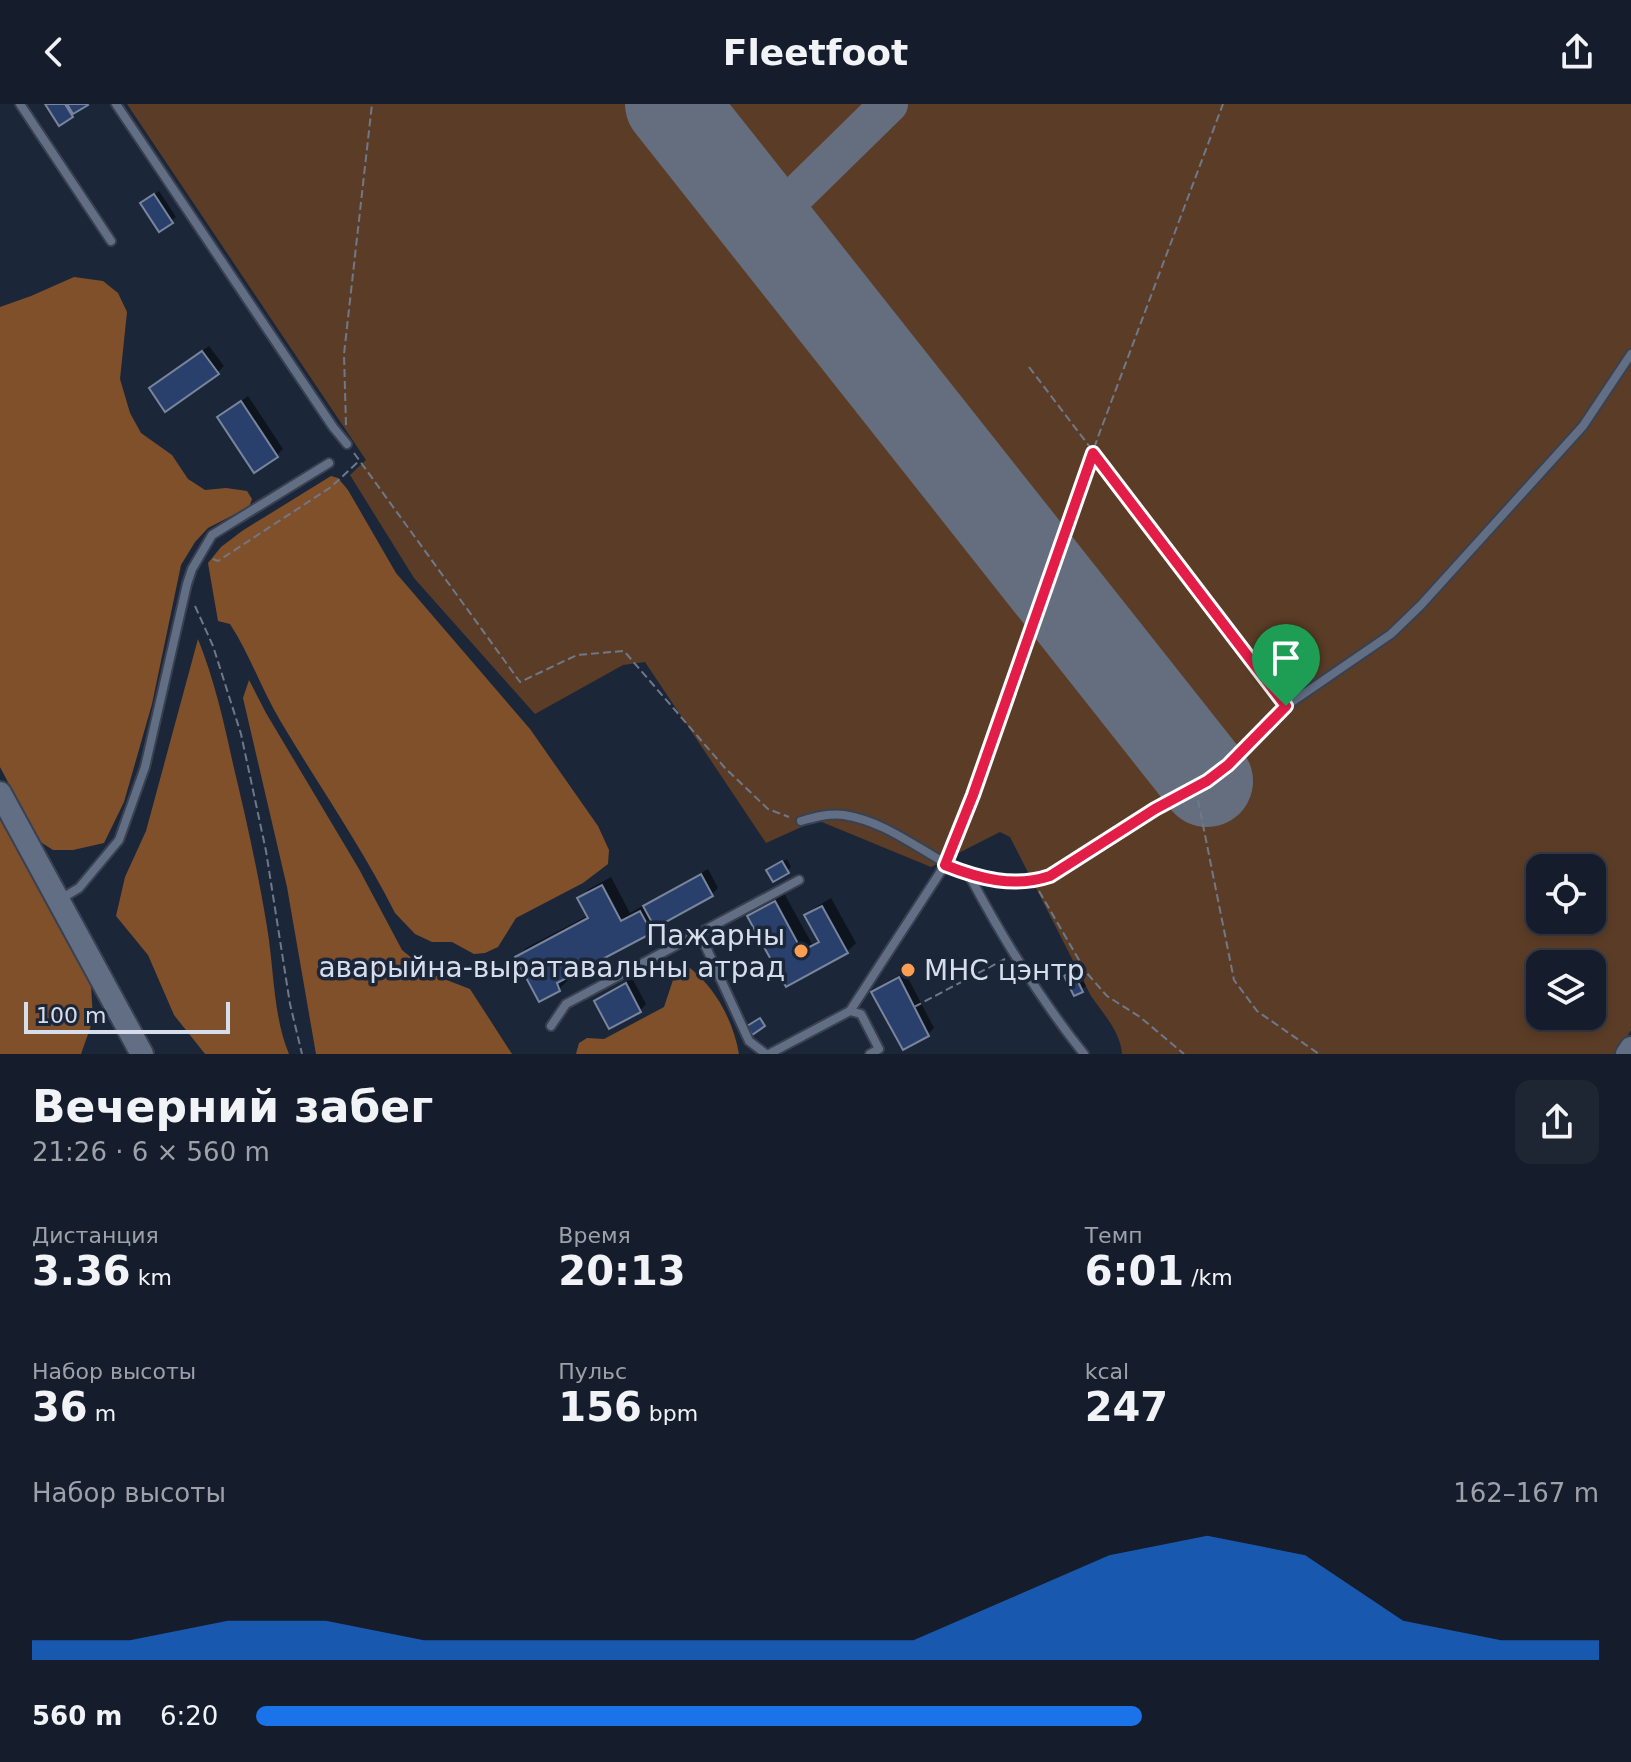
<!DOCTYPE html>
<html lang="ru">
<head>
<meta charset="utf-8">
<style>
	body { margin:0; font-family:"DejaVu Sans",sans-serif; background:#1e2533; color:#f1f3f6; height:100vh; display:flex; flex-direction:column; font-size:30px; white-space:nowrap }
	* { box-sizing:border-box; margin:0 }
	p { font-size:26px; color:#9da1a9 }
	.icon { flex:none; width:44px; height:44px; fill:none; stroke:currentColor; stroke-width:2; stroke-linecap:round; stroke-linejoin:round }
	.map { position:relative; height:950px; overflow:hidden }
	.panel { display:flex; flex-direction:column; background:#151c2b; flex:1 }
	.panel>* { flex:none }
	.tools { position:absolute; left:1526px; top:750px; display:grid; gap:16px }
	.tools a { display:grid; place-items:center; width:80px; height:80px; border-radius:16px; background:#151c2b; box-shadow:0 4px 12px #0003,0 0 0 2px #343a47; font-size:40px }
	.scale { position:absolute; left:24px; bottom:20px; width:206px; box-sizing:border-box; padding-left:8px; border:4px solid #d7deeb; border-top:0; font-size:22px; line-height:28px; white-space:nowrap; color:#d7deeb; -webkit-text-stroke:6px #1c2639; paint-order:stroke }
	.pin { position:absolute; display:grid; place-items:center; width:68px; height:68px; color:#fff; margin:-82px -34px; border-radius:50% 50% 50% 0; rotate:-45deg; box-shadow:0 0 8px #0007 }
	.pin .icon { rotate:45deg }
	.round { display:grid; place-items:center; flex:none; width:84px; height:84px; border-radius:16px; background:#1e2533 }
	.summary { display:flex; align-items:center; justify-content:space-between; height:136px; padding:0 32px }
	h1 { font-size:44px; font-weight:800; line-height:60px }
	.metrics { display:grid; grid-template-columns:repeat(3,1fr); gap:12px; height:136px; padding:8px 32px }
	.metrics div { display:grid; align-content:center }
	.metrics b { font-size:40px; font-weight:800 }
	.metrics small { font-size:22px; font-weight:400 }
	.metrics p { font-size:22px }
	.chart { height:224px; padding:16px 32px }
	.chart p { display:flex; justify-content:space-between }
	.chart svg { width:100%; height:144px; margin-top:8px; fill:#1a73e8; opacity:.7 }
	ul { padding:0 32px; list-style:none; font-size:26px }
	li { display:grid; grid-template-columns:128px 96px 1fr; align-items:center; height:60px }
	li i { height:20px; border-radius:10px; background:#1a73e8 }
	header { display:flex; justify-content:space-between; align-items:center; height:104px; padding:0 32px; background:#151c2b; font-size:36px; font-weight:800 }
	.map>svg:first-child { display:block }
	.green { fill:#5b3d27; fill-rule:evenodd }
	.forest { fill:#80502a }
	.shadow { fill:#0007 }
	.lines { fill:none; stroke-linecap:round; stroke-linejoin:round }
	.taxiway { stroke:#656e7e; stroke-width:38 }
	.runway { stroke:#656e7e; stroke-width:92 }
	.building { fill:#29406d; stroke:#78859c; stroke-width:2 }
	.lane-casing { stroke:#394151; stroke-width:12 }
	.secondary-casing { stroke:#394151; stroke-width:26 }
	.path { stroke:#6f7888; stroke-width:2; stroke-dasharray:8 4; stroke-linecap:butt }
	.lane { stroke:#626e84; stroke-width:8 }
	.secondary { stroke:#626e84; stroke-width:22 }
	.route-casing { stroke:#fff; stroke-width:16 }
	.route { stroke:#e11d48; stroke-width:10 }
	.poi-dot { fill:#fb9e51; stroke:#1c2639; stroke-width:3 }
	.labels { text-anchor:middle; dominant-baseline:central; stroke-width:7; stroke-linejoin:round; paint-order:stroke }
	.poi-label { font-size:28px; fill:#d7deeb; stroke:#1c2639; text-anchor:end }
</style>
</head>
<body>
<header><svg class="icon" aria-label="back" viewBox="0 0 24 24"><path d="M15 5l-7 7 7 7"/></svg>Fleetfoot<svg class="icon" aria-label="share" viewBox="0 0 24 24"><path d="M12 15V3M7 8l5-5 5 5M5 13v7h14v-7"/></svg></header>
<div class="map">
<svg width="1631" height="950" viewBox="0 0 1631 950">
	<rect width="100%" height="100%" fill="#1c2639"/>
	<path class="green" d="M127,0H1631V926L1617,950H1122C1121,929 1103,909 1091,892L1010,733L1000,728L931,763L817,716L766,739L645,558L623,561L535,610L414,474L350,371L366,356ZM1540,764H1592V816H1540ZM1540,860H1592V912H1540Z"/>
	<g class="forest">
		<path d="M74,173L103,177L118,189L127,208L120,275L130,309L141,329L172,351L188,375L205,386L226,384L247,387L252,395L249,403L208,424L195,438L181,461L152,600L124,698L104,739L73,746H53L39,737L0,663V203L31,192Z"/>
		<path d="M331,372L338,374L348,386L396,469L530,625L598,722L609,746L608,760L583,779L516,814L498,843L485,849L474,850L452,838H432L415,830L395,809C362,743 319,682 281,618C262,586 250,551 230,520L218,517L208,459L221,443L242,427Z"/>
		<path d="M198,535C214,575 224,618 233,660C246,714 258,768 267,823C274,864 273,912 289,950H205L174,911L148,851L116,812L125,773L146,727Z"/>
		<path d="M249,576L266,609L359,765L402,846L431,870L470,885L512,950H316L287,783L243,594Z"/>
		<path d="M0,713L91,880L93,916L81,950H0Z"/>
		<path d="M686,861C715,882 733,916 739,950H576L579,939L587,934L604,935L664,903L676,867Z"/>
	</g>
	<g class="shadow">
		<path d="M159,87L176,113L160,125L147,95Z"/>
		<path d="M209,242L224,262L217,269L158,278Z"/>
		<path d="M248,292L283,345L277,351L219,313Z"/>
		<path d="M787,755L791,763L787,767L773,763Z"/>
		<path d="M708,765L718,784L712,790L657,821L650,827L566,872L568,876L559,885L540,895L517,853L526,844L589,811L580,794L589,785L611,773L630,809Z"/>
		<path d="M784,789L812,840L820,835L807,811L816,803L831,794L856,839L847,848L787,881L749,812L758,803Z"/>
		<path d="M1077,865L1086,882L1075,890L1066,872Z"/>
		<path d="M905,868L934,924L928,930L873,888L880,882Z"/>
		<path d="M632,874L646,900L640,907L597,897L603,891Z"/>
	</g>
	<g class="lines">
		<path class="taxiway" d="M757,108L789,98L889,0"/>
		<path class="runway" d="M671,0L1207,677"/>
	</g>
	<g class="building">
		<path d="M45,0H65L73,13L59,22Z"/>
		<path d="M67,0H87L88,1L73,10Z"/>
		<path d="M154,90L173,119L159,128L140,99Z"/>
		<path d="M202,247L219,270L165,308L149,284Z"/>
		<path d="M241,297L278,353L254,369L217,313Z"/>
		<path d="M782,757L789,769L773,778L766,766Z"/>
		<path d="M701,770L713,792L655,824L643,802Z"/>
		<path d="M602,781L621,817L640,807L652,829L557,879L560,887L539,898L515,853L588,814L577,794Z"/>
		<path d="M775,797L802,847L819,838L804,811L822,802L848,849L786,883L747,812Z"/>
		<path d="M1073,867L1083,888L1074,892L1064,872Z"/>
		<path d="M899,873L929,932L903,946L871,888Z"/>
		<path d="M626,879L641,908L609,925L594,897Z"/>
		<path d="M760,914L765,922L752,931L747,922Z"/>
	</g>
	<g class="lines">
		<g class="lane-casing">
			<g id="lane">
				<path d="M20,0L111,137"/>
				<path d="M116,0L333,323L347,340"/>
				<path d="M801,717C815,713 829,709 844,711C919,723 962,802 1050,772L1155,705L1207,677L1228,661L1286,602L1391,530L1421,501L1583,322L1631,250"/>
				<path d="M969,771C1002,833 1039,894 1084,950"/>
				<path d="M59,796L79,784L119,736L145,663L187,480L192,465L212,431L329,359"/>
				<path d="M699,828L749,937L766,950"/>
				<path d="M850,907L945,761"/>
				<path d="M551,922L566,900L799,776"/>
				<path d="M769,950L850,907L861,910L879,945L870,950"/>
			</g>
		</g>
		<g class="secondary-casing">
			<g id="secondary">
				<path d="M0,689L142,950"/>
				<path d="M1627,950L1631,944"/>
			</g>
		</g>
		<g class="path">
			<path d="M1029,263L1280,593"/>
			<path d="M346,321L344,250L372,0"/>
			<path d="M354,349L520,578L577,551L624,547L725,664L768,705L789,713"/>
			<path d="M213,455L218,457L331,383L358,358"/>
			<path d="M195,502L213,542L241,630L266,747L290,900L302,950"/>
			<path d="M1198,696L1234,876L1257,907L1319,950"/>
			<path d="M950,751L1098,333L1223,0"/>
			<path d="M1039,787L1086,868L1107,892L1140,913L1184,950"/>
			<path d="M914,903L1005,855"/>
		</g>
		<use href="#lane" class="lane"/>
		<use href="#secondary" class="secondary"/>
	</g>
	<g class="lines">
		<g class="route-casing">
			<path id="route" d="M1093,349L1286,602L1228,661L1207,677L1155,705L1050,772C1014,784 980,775 945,761L973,691Z"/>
		</g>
		<use href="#route" class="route"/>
	</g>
	<g class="poi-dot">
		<circle cx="801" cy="847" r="8"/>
		<circle cx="908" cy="866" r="8"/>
	</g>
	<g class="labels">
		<g class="poi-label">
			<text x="785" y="831">Пажарны<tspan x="785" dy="32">аварыйна-выратавальны атрад</tspan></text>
			<text x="924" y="866" text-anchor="start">МНС цэнтр</text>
		</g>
	</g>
</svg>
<div class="tools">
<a><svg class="icon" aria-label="locate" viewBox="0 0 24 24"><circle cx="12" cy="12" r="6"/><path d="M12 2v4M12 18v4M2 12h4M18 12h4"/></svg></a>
<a><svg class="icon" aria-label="layers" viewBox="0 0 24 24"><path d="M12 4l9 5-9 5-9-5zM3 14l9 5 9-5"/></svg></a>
</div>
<div class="scale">100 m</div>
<div class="pin" style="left:1286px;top:602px;background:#1e9e55"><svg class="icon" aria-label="arrive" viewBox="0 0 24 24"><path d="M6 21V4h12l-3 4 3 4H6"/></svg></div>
</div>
<section class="panel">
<div class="summary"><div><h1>Вечерний забег</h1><p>21:26 · 6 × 560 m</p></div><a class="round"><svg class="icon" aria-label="share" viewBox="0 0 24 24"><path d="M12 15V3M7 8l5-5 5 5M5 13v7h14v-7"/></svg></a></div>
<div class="metrics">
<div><p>Дистанция</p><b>3.36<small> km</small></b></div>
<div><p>Время</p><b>20:13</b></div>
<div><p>Темп</p><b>6:01<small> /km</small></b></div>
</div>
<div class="metrics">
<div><p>Набор высоты</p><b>36<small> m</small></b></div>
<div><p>Пульс</p><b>156<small> bpm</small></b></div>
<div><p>kcal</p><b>247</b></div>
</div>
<div class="chart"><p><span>Набор высоты</span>162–167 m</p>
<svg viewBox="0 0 160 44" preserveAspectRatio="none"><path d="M0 44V38L10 38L20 32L30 32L40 38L50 38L60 38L70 38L80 38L90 38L100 25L110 12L120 6L130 12L140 32L150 38L160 38V44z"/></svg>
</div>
<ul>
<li><b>560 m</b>6:20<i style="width:66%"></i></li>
</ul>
</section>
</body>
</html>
